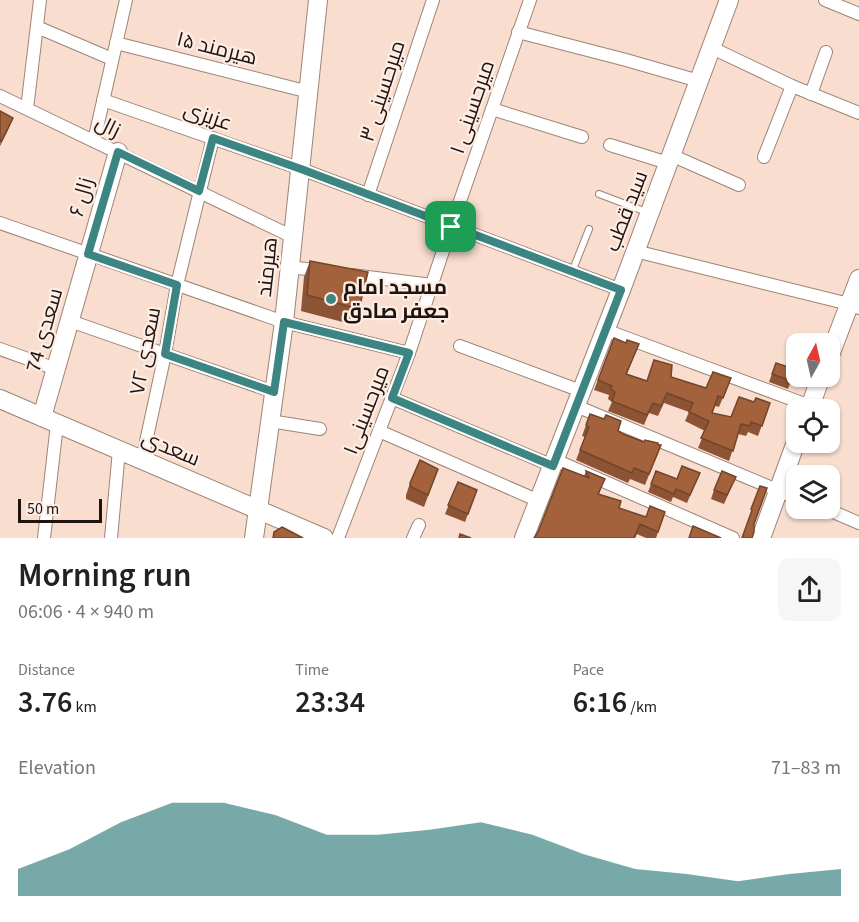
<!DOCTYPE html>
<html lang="en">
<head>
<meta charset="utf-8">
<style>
	body { margin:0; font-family:"Source Sans 3",Cairo,sans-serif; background:#f6f6f6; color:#222; height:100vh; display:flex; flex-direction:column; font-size:22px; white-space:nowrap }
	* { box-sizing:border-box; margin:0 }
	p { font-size:20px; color:#767676 }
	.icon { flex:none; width:33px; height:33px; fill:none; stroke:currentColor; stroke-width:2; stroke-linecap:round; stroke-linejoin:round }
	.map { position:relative; height:538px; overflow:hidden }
	.side { display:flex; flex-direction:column; background:#fff; flex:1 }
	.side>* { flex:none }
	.needle { width:39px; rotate:8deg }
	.controls { position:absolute; left:786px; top:333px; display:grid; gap:12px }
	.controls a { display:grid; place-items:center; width:54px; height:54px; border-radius:12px; background:#fff; box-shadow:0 2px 4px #0004; font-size:30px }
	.scale { position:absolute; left:18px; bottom:15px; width:84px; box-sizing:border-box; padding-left:6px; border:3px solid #1f1510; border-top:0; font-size:16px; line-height:21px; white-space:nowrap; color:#1f1510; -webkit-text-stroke:4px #feede4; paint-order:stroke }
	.pin { position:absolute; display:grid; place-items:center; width:51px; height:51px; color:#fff; margin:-26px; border-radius:12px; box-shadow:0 3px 9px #0006 }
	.round { display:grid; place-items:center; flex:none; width:63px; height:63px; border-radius:12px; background:#f6f6f6 }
	.summary { display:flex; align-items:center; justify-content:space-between; height:102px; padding:0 18px }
	h1 { font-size:33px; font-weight:600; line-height:45px }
	.stats { display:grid; grid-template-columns:repeat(3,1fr); gap:9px; height:102px; padding:6px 18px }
	.stats div { display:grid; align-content:center }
	.stats b { font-size:30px; font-weight:600 }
	.stats small { font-size:16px; font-weight:400 }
	.stats p { font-size:16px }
	.chart { height:168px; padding:12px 18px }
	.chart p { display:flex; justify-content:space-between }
	.chart svg { width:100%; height:108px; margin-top:6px; fill:#3d8582; opacity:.7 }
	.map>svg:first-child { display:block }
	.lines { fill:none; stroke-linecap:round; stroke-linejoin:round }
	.lane-casing { stroke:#9d8477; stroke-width:8 }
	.street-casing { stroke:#9d8477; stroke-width:14 }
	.secondary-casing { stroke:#9d8477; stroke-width:20 }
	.lane { stroke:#fff; stroke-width:6 }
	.street { stroke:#fff; stroke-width:12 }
	.secondary { stroke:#fff; stroke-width:18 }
	.wall { fill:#8c5434 }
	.shaded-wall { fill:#72452a }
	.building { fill:#a3623c; stroke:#72452a; stroke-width:1.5 }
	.route-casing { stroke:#fff; stroke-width:12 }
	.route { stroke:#3d8582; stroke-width:8 }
	.poi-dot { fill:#3d8582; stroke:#feede4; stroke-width:2 }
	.labels { text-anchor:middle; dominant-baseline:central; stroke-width:4.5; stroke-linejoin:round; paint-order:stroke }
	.street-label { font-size:21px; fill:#1f1510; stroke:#feede4 }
	.poi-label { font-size:21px; font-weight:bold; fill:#1f1510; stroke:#feede4; text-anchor:start }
</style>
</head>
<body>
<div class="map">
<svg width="859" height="538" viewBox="0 0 859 538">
	<rect width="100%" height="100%" fill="#f9decf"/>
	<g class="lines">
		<g class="lane-casing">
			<g id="lane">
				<path d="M599,194L649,213"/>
				<path d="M572,272L589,229"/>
			</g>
		</g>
		<g class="street-casing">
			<g id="street">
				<path d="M825,0L859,14"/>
				<path d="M37,27L112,59"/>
				<path d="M518,32L626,60L699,81"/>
				<path d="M116,43L309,92"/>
				<path d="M712,48L792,86L859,113"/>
				<path d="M811,94L826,52"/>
				<path d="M0,96L293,237"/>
				<path d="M103,100L301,169L621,290"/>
				<path d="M27,109L40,0"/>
				<path d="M492,109L582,137"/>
				<path d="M94,141L126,0"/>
				<path d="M610,145L668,163"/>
				<path d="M671,155L739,185"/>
				<path d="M764,157L792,86"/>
				<path d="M368,195L433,0"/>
				<path d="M0,223L284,322L409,353"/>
				<path d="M635,251L849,304L859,308"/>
				<path d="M289,267L323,271"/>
				<path d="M352,275L432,285"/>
				<path d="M70,321L274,392"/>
				<path d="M605,330L810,406"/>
				<path d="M460,346L581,391"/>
				<path d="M0,349L56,369"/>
				<path d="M392,398L553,466"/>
				<path d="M576,406L796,498"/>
				<path d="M270,421L320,429"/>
				<path d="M379,431L539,501"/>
				<path d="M142,460L165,354L177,285L213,138"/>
				<path d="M555,460L733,538"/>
				<path d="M824,508L859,523"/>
				<path d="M44,538L57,424"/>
				<path d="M111,538L119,450"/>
				<path d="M338,538L409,353L451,227L530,0"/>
				<path d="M413,538L419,525"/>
			</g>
		</g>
		<g class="secondary-casing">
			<g id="secondary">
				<path d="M830,355L859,279"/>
				<path d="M0,399L324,538"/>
				<path d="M809,410L821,376"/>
				<path d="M42,417L118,152"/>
				<path d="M254,538L284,322L318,0"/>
				<path d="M524,538L621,290L729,0"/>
				<path d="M761,538L796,442"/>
			</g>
		</g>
		<use href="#lane" class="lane"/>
		<use href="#street" class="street"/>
		<use href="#secondary" class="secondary"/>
	</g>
	<g class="wall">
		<path d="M310,261L359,309L354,325L301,311L304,277Z"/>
		<path d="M614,338L626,343L639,344L627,374L647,381L671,377L706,388H727L719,407L715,406L712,413L731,417L754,402L770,403L758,436L748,432L746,436L738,434L729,461L698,448L705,431L685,421L689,412L664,403L658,416L649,413L644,425L608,411L612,402L608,399L609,395L594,390Z"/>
		<path d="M776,363L791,381L788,389L769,382Z"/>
		<path d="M590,414L623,434L644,442L661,445L645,485L630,479L628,483L576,460L585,437L582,436Z"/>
		<path d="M438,469L424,507L406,499V495L410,483Z"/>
		<path d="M586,471L601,489L599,494L619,508L646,517L665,512L656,538H646L637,534L635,538H534L584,476Z"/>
		<path d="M656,471L677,479L700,473L687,503L673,497L671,502L648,492Z"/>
		<path d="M736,477L724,504L711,499L714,490Z"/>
		<path d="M458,482L477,490L465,522L445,514Z"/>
	</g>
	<path class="shaded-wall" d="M13,118L8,130L0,146V144Z"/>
	<g class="building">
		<path d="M0,111L13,118L1,142L0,141Z"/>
		<path d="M310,261L368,272L359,309L307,295Z"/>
		<path d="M614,338L626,343L627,340L639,344L626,374L647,381L654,360L672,365L671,377L706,388L713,372L731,378L723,398L718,396L712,413L731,417L739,397L754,402L756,398L770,403L762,426L751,422L750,426L741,424L733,451L701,438L709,421L689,412L693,403L667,393L661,406L653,403L647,415L612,401L615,392L611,389L612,386L598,380Z"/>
		<path d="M776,363L794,369L791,381L772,374Z"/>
		<path d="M590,414L604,419L606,415L621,421L618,431L623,434L644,442L645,440L658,443V445H661L649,474L634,468L632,473L580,450L589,427L586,425Z"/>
		<path d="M420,460L438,469L428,495L411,487L410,483Z"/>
		<path d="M682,466L700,473L690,495L676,489L674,494L651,484L656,471L677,479Z"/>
		<path d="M563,468L589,478L586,471L605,479L598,494L621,501L619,508L646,517L650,506L665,512L658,532L640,524L634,538H534L538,532Z"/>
		<path d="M722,471L736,477L727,495L714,490Z"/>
		<path d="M458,482L477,490L468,514L448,505Z"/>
		<path d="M760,486L767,488L754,524V532L752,538H742L752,510L751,509Z"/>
		<path d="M693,526L721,538H689Z"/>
		<path d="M282,527L303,538H273L274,532Z"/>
		<path d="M460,534L471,538H459Z"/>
	</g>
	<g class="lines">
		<g class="route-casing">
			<path id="route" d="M213,138L301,169L621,290L553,466L392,398L409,353L284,322L274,392L165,354L177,285L88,254L118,152L199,191Z"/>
		</g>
		<use href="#route" class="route"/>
	</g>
	<circle class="poi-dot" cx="331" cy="299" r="6"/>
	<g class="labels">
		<g class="street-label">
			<text transform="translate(217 48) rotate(14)">هیرمند ۱۵</text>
			<text transform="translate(382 91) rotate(-72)">میرحسینی ۳</text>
			<text transform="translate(472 107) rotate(-71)">میرحسینی ۱</text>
			<text transform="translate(208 116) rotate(19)">عزیزی</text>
			<text transform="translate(108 126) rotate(26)">زال</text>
			<text transform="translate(81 197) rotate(-74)">زال ۶</text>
			<text transform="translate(626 211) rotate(-69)">سید قطب</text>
			<text transform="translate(267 267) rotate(-84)">هیرمند</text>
			<text transform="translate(44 330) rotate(-74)">سعدی 74</text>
			<text transform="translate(145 351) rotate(-79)">سعدی ۷۲</text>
			<text transform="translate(366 410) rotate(-69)">میرحسینی۱</text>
			<text transform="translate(171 448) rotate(23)">سعدی</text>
		</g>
		<g class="poi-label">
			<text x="343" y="287">مسجد امام<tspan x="343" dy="24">جعفر صادق</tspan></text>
		</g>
	</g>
</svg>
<div class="controls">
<a><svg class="needle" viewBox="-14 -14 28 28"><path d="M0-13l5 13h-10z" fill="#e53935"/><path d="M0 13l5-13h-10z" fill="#767676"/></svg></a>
<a><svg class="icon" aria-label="locate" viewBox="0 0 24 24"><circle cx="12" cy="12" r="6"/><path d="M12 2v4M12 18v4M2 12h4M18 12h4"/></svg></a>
<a><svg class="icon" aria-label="layers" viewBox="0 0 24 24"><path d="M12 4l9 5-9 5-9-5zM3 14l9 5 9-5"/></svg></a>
</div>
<div class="scale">50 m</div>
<div class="pin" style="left:451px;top:227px;background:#1e9e55"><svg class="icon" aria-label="arrive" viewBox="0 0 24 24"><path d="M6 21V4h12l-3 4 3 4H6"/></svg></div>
</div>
<section class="side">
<div class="summary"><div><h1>Morning run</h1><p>06:06 · 4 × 940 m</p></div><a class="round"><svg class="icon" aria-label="share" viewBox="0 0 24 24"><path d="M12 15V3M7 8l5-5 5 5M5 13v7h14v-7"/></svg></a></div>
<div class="stats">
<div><p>Distance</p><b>3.76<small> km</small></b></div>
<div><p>Time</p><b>23:34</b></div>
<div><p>Pace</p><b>6:16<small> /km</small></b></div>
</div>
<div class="chart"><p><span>Elevation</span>71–83 m</p>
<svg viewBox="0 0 160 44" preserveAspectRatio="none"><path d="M0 44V33L10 25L20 14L30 6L40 6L50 11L60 19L70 19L80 17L90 14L100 19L110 27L120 33L130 35L140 38L150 35L160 33V44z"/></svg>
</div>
</section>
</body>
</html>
